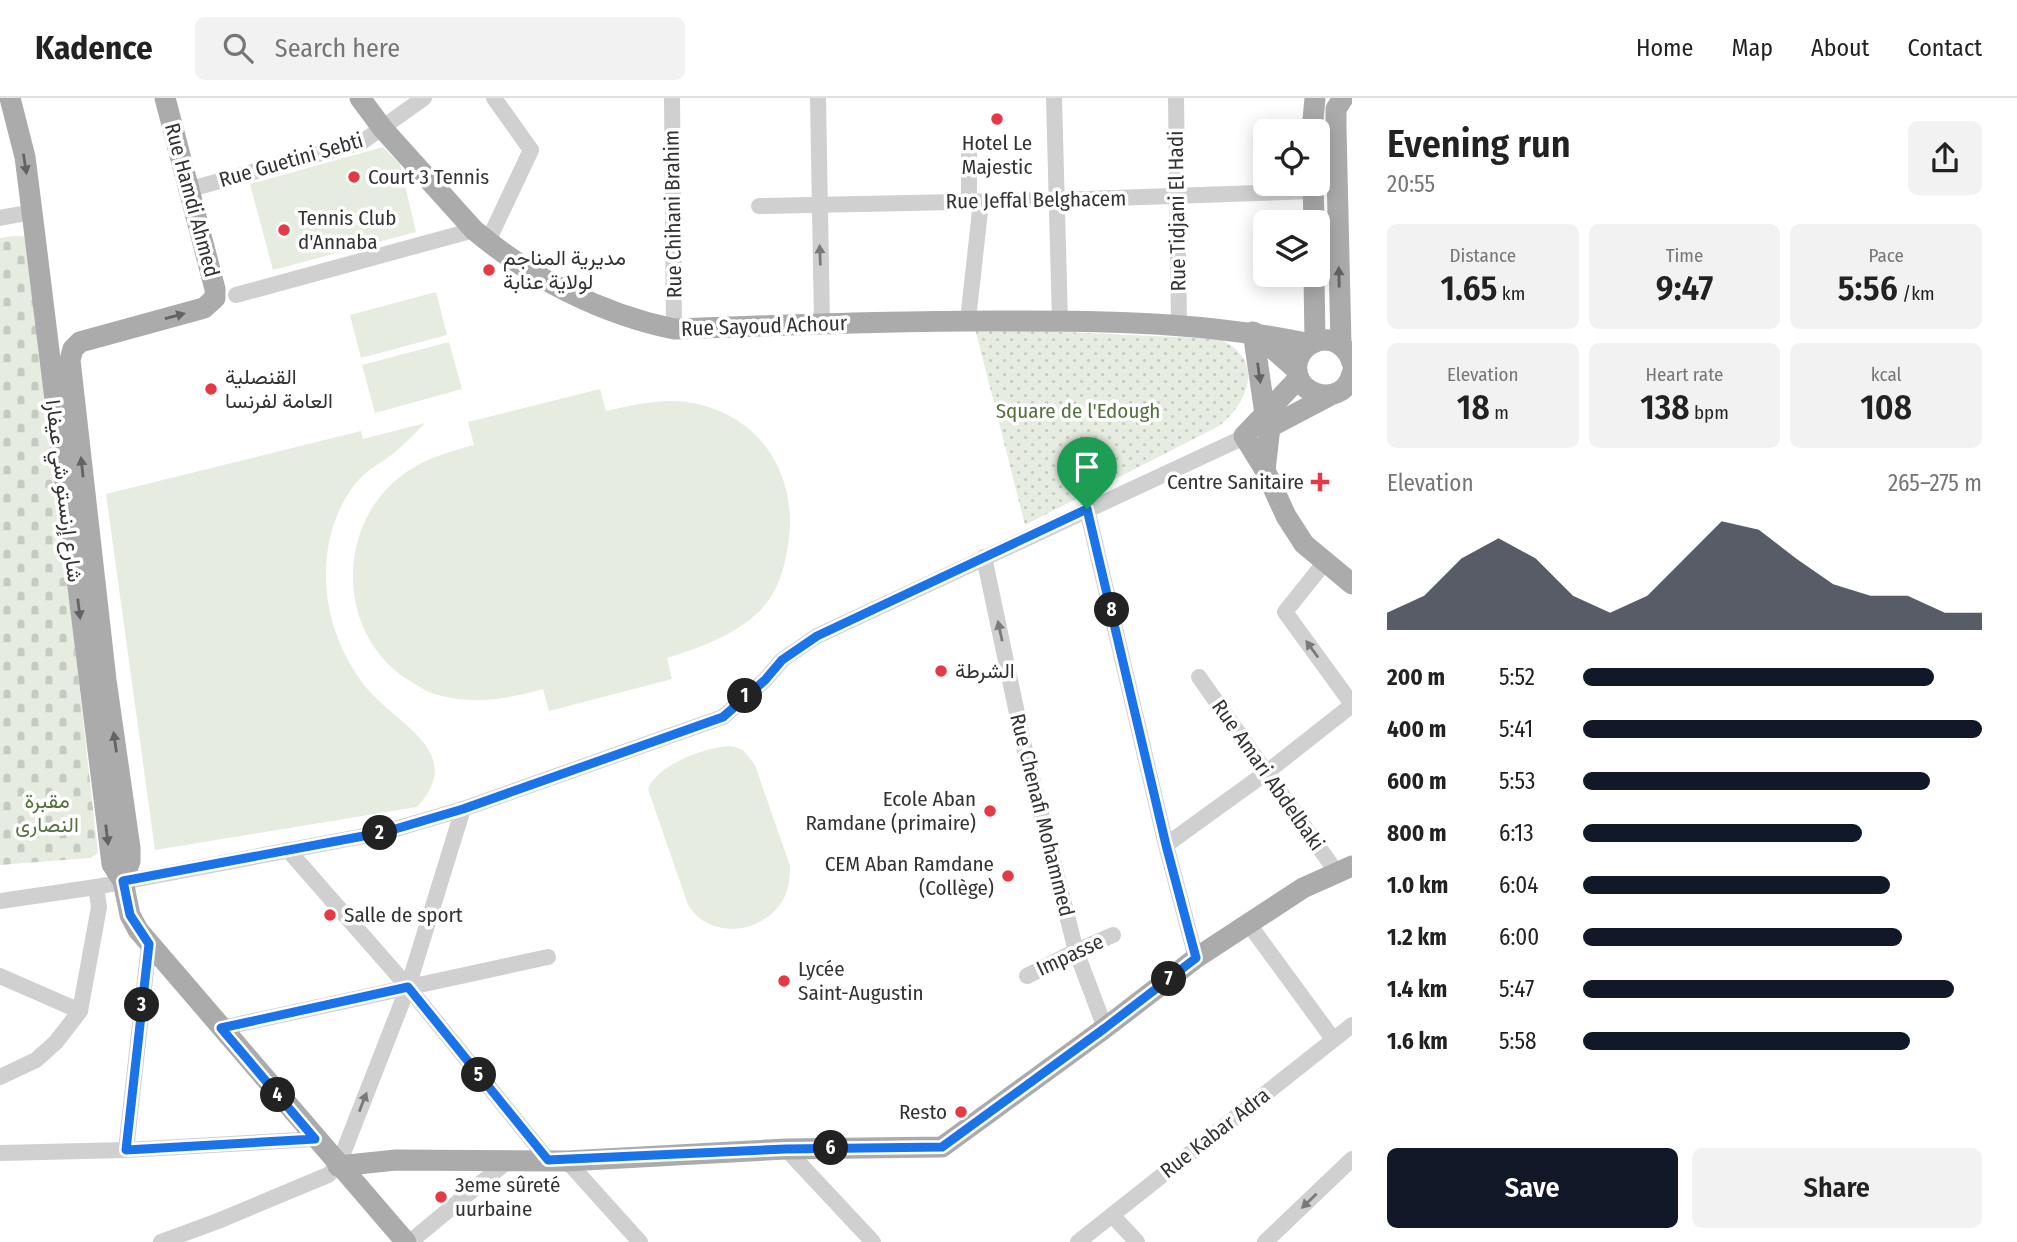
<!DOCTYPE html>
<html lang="en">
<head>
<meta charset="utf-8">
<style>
	body { margin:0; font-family:"Fira Sans Condensed",Vazirmatn,sans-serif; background:#f2f2f2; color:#222; height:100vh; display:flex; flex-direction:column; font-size:26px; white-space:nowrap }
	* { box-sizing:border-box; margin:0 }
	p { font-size:23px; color:#767676 }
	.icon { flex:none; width:38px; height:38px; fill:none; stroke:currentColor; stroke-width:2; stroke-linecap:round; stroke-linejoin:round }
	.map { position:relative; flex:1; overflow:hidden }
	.drawer { display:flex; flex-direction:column; background:#fff; width:665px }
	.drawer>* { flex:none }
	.buttons { position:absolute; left:1253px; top:21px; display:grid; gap:14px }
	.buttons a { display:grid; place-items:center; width:77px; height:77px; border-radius:10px; background:#fff; box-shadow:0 4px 18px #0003; font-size:35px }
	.pin { position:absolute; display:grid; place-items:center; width:60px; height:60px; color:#fff; margin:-72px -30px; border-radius:50% 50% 50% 0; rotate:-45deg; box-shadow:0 0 7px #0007 }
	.pin .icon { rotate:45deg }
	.km { position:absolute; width:35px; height:35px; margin:-18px; border-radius:50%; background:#222; color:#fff; font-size:19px; line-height:35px; text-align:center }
	.round { display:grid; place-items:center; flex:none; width:74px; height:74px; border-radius:10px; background:#f2f2f2 }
	.summary { display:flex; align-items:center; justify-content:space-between; height:119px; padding:0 35px }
	h1 { font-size:38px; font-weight:600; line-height:52px }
	.figures { display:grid; grid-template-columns:repeat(3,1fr); gap:10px; height:119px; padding:7px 35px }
	.figures div { display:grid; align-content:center; border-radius:10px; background:#f2f2f2; text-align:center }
	.figures b { font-size:35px; font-weight:600 }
	.figures small { font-size:19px; font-weight:400 }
	.figures p { font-size:19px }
	.chart { height:196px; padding:14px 35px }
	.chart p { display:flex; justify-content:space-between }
	.chart svg { width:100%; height:126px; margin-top:7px; fill:#111827; opacity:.7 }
	.button { display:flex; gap:14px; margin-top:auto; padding:14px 35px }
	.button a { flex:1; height:80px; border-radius:10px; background:#111827; color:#fff; font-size:28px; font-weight:600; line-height:80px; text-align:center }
	.button a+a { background:#f2f2f2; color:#222 }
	ul { padding:0 35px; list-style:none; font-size:23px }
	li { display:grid; grid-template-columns:112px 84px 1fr; align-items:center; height:52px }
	li i { height:18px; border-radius:9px; background:#111827 }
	header { display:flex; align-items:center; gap:42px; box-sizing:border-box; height:98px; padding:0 35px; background:#fff; border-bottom:2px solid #e0e0e0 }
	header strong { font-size:33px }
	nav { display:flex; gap:38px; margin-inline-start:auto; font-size:24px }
	.search { width:490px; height:63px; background:#f2f2f2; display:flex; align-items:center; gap:18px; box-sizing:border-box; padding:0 24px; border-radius:10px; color:#767676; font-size:26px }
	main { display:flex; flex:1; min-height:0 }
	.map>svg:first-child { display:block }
	.grass { fill:url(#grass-dots) }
	.cemetery { fill:url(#cemetery-stones) }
	.park { fill:#e6ecdf }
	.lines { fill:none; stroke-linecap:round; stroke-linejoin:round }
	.minor { stroke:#d0d0d0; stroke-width:16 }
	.major { stroke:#ababab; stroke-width:21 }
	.oneway { fill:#636363 }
	.oneway2 { fill:#7a7a7a }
	.route-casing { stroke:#fff; stroke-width:14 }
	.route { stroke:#1a73e8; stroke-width:9 }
	.poi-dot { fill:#e63946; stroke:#fff; stroke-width:2.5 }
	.labels { text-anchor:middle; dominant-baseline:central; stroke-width:7; stroke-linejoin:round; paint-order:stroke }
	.poi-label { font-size:21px; fill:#333; stroke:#fff; text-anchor:start }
	.street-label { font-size:21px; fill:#333; stroke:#fff }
	.park-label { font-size:21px; fill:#56703f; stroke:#fff }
</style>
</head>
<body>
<header>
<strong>Kadence</strong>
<div class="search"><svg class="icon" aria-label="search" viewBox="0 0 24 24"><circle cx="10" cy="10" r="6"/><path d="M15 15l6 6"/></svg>Search here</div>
<nav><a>Home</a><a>Map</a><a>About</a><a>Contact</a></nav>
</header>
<main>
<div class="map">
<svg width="1352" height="1144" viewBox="0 0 1352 1144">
	<defs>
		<pattern id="grass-dots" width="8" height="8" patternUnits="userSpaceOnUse" patternTransform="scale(1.75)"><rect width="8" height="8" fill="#e6ecdf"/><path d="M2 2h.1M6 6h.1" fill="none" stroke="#c6cbc0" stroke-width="1.8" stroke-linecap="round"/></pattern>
		<pattern id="cemetery-stones" width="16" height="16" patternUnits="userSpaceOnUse" patternTransform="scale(1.75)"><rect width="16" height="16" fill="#e6ecdf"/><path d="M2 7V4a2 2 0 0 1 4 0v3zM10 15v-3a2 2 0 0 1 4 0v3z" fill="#c6cbc0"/></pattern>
	</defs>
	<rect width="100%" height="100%" fill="#fff"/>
	<path class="grass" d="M975,230L1219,241C1265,261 1250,303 1219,328L1025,427Z"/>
	<path class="cemetery" d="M14,138L29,139L98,755L90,760L0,767V140Z"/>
	<g class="park">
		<path d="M383,49L400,66L416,134L273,172L250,86Z"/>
		<path d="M436,194L447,237L361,260L350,217Z"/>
		<path d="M449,244L462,291L375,315L362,267Z"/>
		<path d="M600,291L606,313C637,306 670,298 702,307C769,325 800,387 787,453C784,471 778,492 765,507C741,535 702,549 667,560L672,581L549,613L543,591C508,601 474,607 438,597C426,594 415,586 405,580C335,532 336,424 405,375C426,360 449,354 474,347L468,324Z"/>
		<path d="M425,325C415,335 405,346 394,355C378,367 361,375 350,393C309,455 323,542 372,596C404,630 465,657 417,709L155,752L106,396L361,333L363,341Z"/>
		<path d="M731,648L743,652L755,667L790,768C790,779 789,790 784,800C765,836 710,843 688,807L648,691C658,666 705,649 731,648Z"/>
	</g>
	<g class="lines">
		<g class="minor">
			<path d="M672,0L674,231"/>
			<path d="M818,0L822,225"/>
			<path d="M1054,0L1060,223"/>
			<path d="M1176,0L1179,227"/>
			<path d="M969,52V104"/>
			<path d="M187,92L362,44L424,0"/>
			<path d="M759,108L1057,102L1313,93"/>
			<path d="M0,120L32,114"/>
			<path d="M488,143L531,52L494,0"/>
			<path d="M236,197L474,132"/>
			<path d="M968,222L981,104"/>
			<path d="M1087,411L1166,747L1196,860"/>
			<path d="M984,459L1025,653L1076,853L1105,930"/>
			<path d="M1325,464L1285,514L1352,606"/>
			<path d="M1199,579L1337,775"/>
			<path d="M1166,747L1267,674L1352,607"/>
			<path d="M288,752L408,889L548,1062"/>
			<path d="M0,803L96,789L385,734L463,711L723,619L765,582L782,562L817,538L1255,334"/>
			<path d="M1248,825L1333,941"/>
			<path d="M0,878L80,913"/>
			<path d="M1027,878L1076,853L1113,837"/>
			<path d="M221,930L548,859"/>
			<path d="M0,979L36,962L56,944L80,913L99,809L96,789"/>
			<path d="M786,1051L873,1144"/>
			<path d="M126,1052L149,846"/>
			<path d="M0,1055L126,1052L315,1041"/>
			<path d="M567,1063L640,1144"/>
			<path d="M1112,1117L1137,1144"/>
			<path d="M161,1144L218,1123L328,1077L338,1068L408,889L463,711"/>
			<path d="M410,1144L510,1061"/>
			<path d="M1078,1144L1352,927"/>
			<path d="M1265,1144L1352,1061"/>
		</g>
		<g class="major">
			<path d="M10,0L25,59L32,114L112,766L123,783L130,817L138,832L406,1144"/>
			<path d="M360,0L383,31L474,132C531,180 601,216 674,231C791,227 908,222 1026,223C1124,223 1215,226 1311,246"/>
			<path d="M1312,33L1315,0"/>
			<path d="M1313,86L1314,124"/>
			<path d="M1314,177L1315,244"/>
			<path d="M1253,234L1265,316"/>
			<path d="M1255,235L1297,272"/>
			<path d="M1341,247L1336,29V11L1343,0"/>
			<path d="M1352,265C1348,249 1332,237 1315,244C1308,247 1302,252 1299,259C1284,296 1344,314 1352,275"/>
			<path d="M1299,280L1244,338L1265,372L1286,418L1304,446L1352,486"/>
			<path d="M1265,372L1270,329L1329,298"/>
			<path d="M123,783L130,763V750L106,582L70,262L73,251L80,244L204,210L215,200V191L165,0"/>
			<path d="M338,1068L396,1062L567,1063L786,1051L942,1049L1105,930L1196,860L1303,790L1352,768"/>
		</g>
	</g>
	<defs><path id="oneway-solid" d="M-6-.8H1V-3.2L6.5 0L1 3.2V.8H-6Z" transform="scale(1.75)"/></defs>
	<g class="oneway">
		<use href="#oneway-solid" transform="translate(25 66) rotate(81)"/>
		<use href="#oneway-solid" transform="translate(1339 179) rotate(-91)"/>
		<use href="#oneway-solid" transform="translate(175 218) rotate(-15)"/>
		<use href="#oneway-solid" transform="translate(1259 275) rotate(82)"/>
		<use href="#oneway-solid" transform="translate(82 369) rotate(-96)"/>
		<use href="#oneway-solid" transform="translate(79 511) rotate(83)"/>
		<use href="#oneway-solid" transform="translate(115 644) rotate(-98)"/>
		<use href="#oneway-solid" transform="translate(107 737) rotate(83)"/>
	</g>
	<g class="oneway2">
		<use href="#oneway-solid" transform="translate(820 157) rotate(-92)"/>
		<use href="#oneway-solid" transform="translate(1000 533) rotate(-102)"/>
		<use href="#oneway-solid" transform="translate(1312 551) rotate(-126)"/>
		<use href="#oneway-solid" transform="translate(363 1004) rotate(-69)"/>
		<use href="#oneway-solid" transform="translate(1309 1103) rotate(136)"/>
	</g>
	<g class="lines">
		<g class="route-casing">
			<path id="route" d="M1087,411L1166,747L1196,860L1105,930L942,1049L786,1051L548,1062L408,889L221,930L315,1041L126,1052L149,846L130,817L123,783L385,734L463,711L723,619L765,582L782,562L817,538Z"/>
		</g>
		<use href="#route" class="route"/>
	</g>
	<g class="poi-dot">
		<circle cx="997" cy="21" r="7"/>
		<circle cx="354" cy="79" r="7"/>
		<circle cx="284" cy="132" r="7"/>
		<circle cx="489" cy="172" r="7"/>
		<circle cx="211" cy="291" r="7"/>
		<path d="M1316.5 373.5h7v7h7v7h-7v7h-7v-7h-7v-7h7z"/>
		<circle cx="941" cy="573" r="7"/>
		<circle cx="990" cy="713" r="7"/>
		<circle cx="1008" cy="778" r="7"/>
		<circle cx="330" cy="817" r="7"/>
		<circle cx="784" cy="883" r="7"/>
		<circle cx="961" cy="1014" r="7"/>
		<circle cx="441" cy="1099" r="7"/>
	</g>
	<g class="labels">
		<g class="poi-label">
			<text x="997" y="45" text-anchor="middle">Hotel Le<tspan x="997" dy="24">Majestic</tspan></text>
			<text x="368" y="79">Court 3 Tennis</text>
			<text x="298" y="120">Tennis Club<tspan x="298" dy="24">d'Annaba</tspan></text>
			<text x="503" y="160">مديرية المناجم<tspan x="503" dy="24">لولاية عنابة</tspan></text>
			<text x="225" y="279">القنصلية<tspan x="225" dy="24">العامة لفرنسا</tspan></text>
			<text x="1304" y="384" text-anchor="end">Centre Sanitaire</text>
			<text x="955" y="573">الشرطة</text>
			<text x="976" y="701" text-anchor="end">Ecole Aban<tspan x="976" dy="24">Ramdane (primaire)</tspan></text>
			<text x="994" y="766" text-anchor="end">CEM Aban Ramdane<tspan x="994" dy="24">(Collège)</tspan></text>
			<text x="344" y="817">Salle de sport</text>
			<text x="798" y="871">Lycée<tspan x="798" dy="24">Saint-Augustin</tspan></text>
			<text x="947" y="1014" text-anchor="end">Resto</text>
			<text x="455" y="1087">3eme sûreté<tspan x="455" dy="24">uurbaine</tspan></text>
		</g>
		<g class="street-label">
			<text transform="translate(291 62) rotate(-16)">Rue Guetini Sebti</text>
			<text transform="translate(192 102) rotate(75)">Rue Hamdi Ahmed</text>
			<text transform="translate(1036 102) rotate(-1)">Rue Jeffal Belghacem</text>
			<text transform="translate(1177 113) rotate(-91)">Rue Tidjani El Hadi</text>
			<text transform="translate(673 116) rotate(-91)">Rue Chihani Brahim</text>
			<text transform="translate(764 228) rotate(-2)">Rue Sayoud Achour</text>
			<text transform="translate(64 393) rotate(83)">شارع إرنستو شي عيفارا</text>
			<text transform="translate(1268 677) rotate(55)">Rue Amari Abdelbaki</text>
			<text transform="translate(1042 717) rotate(76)">Rue Chenafi Mohammed</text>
			<text transform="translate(1070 857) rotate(-25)">Impasse</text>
			<text transform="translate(1215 1035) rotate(-38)">Rue Kabar Adra</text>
		</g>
		<g class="park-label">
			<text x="1078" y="313">Square de l'Edough</text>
			<text x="47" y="703">مقبرة<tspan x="47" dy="24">النصارى</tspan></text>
		</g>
	</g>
</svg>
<div class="buttons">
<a><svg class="icon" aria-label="locate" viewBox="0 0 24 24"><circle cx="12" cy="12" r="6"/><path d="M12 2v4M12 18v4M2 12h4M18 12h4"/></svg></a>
<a><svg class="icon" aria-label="layers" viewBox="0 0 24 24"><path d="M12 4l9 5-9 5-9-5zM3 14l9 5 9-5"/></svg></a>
</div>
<div class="pin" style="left:1087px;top:411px;background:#1e9e55"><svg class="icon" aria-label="arrive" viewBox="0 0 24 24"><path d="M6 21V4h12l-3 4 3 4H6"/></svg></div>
<b class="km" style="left:745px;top:598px">1</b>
<b class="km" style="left:380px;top:735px">2</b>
<b class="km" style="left:142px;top:907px">3</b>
<b class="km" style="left:278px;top:997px">4</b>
<b class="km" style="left:479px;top:977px">5</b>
<b class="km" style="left:831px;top:1050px">6</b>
<b class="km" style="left:1169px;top:881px">7</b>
<b class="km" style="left:1112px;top:512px">8</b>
</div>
<section class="drawer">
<div class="summary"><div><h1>Evening run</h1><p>20:55</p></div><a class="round"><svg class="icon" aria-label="share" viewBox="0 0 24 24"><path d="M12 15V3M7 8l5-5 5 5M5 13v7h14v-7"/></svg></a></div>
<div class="figures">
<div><p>Distance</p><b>1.65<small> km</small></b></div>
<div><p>Time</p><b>9:47</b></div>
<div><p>Pace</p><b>5:56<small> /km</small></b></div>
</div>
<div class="figures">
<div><p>Elevation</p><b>18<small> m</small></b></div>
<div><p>Heart rate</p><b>138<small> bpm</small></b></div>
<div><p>kcal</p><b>108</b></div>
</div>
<div class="chart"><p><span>Elevation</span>265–275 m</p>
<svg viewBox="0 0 160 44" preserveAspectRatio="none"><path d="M0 44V38L10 32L20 19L30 12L40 19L50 32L60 38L70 32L80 19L90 6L100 9L110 19L120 28L130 32L140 32L150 38L160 38V44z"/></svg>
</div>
<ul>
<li><b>200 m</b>5:52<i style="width:88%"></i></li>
<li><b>400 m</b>5:41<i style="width:100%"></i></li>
<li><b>600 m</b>5:53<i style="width:87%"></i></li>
<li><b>800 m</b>6:13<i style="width:70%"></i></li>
<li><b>1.0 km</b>6:04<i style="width:77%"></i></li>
<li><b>1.2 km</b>6:00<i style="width:80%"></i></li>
<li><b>1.4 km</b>5:47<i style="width:93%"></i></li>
<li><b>1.6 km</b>5:58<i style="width:82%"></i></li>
</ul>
<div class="button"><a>Save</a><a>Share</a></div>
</section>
</main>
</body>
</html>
